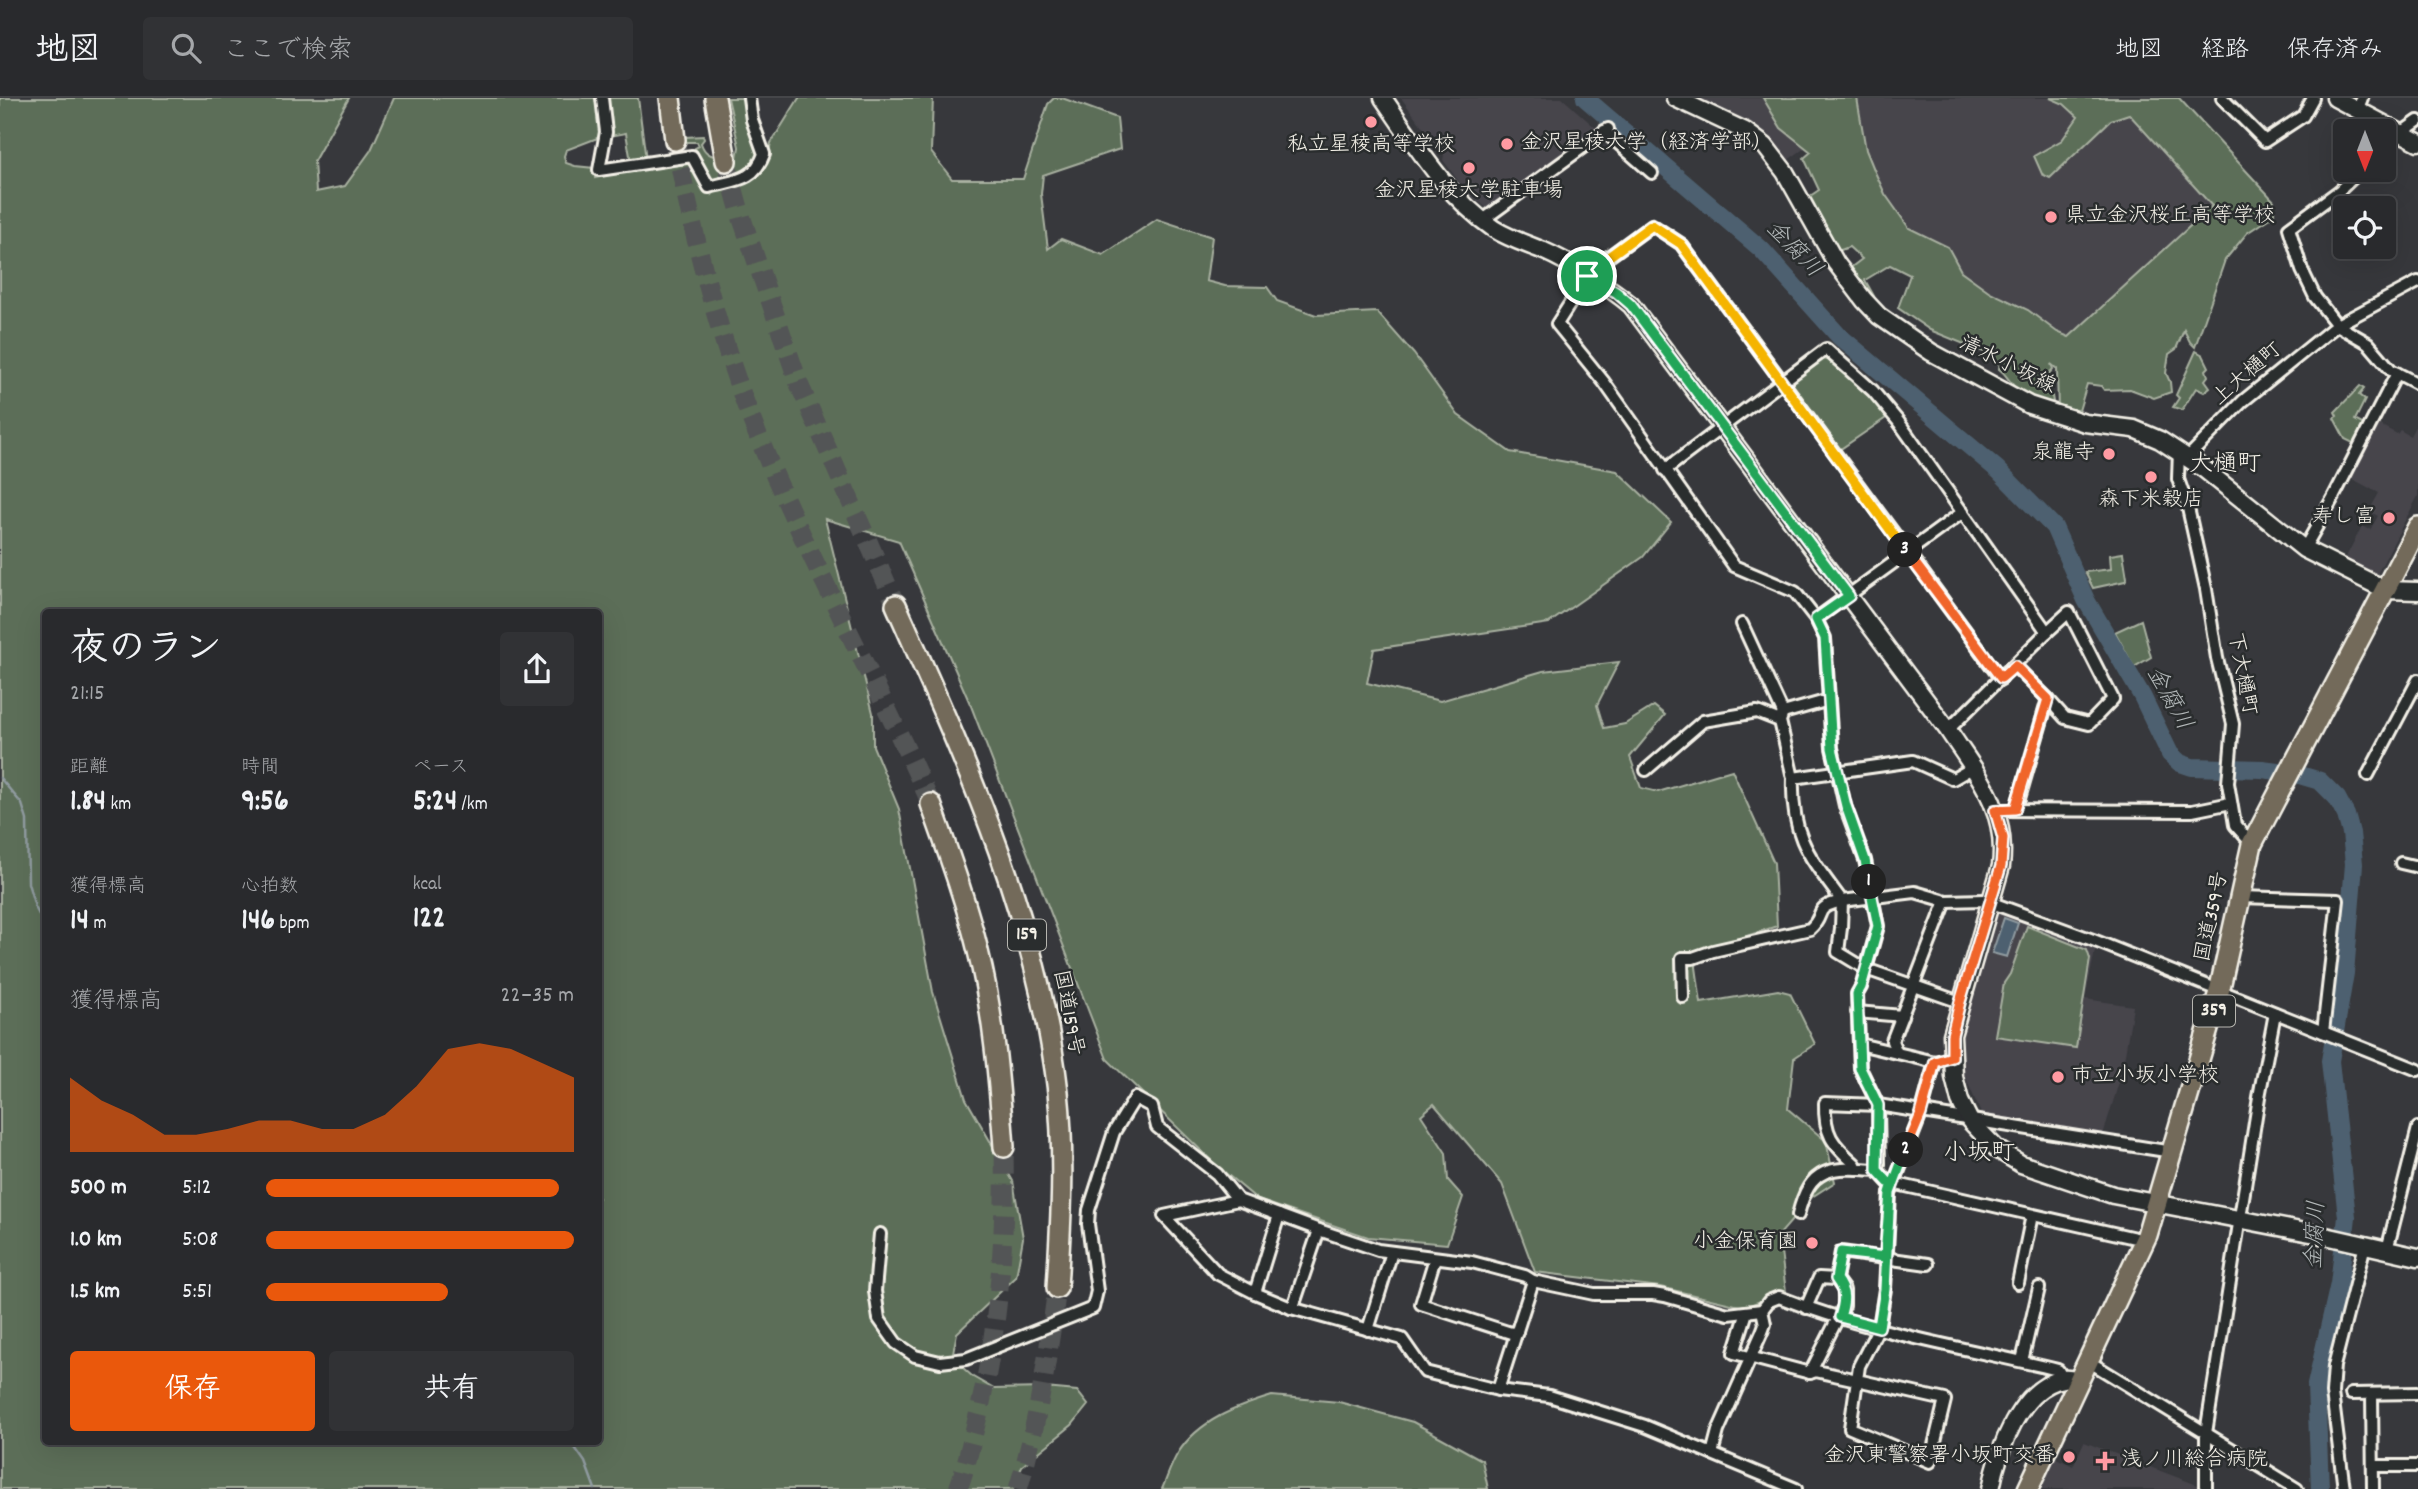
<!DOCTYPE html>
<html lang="ja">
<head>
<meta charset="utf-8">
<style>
	body { margin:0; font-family:Dekko,"Klee One",sans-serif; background:#313235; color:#f1f3f6; height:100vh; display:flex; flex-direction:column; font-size:26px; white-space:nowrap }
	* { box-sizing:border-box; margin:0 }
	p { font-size:23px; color:#a5a7aa }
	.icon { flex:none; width:38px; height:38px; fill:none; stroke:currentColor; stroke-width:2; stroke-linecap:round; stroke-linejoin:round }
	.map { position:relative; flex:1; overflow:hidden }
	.drawer { position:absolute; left:42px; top:511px; width:560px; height:836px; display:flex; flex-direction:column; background:#292a2d; border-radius:7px; box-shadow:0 7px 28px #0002,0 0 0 2px #454649 }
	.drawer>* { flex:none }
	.needle { width:46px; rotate:180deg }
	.fabs { position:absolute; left:2333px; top:21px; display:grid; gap:14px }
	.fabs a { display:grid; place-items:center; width:63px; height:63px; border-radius:7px; background:#292a2d; box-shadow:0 7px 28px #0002,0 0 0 2px #454649; font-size:35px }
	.pin { position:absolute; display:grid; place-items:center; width:60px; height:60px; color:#fff; margin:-30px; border:4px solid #fff; border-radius:50%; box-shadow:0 2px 7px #0007 }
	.km { position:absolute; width:35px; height:35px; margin:-18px; border-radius:50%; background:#222; color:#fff; font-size:19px; line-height:35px; text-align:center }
	.round { display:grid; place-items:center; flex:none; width:74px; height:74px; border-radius:7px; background:#313235 }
	.overview { display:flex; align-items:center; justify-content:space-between; height:119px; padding:0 28px }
	h1 { font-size:38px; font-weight:700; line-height:52px }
	.figures { display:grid; grid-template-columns:repeat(3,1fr); gap:10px; height:119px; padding:7px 28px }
	.figures div { display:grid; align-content:center }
	.figures b { font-size:30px; font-weight:700 }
	.figures small { font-size:19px; font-weight:400 }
	.figures p { font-size:19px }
	.chart { height:196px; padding:14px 28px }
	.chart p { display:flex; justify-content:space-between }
	.chart svg { width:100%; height:126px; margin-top:7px; fill:#ea580c; opacity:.7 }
	.action { display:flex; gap:14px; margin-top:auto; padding:14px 28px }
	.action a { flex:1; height:80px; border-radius:7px; background:#ea580c; color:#fff; font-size:28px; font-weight:700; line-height:80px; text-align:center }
	.action a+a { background:#313235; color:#f1f3f6 }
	ul { padding:0 28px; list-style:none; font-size:23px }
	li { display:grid; grid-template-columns:112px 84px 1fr; align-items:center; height:52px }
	li i { height:18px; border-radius:9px; background:#ea580c }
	header { display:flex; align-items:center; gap:42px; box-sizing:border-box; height:98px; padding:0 35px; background:#292a2d; border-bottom:2px solid #454649 }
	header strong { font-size:33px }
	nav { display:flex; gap:38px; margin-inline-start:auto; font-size:24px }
	.search { width:490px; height:63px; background:#313235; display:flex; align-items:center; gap:18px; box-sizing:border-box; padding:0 24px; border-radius:7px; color:#a5a7aa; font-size:26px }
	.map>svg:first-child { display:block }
	.built { fill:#47454c }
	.green { fill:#5c6e58; stroke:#a8b0a0; stroke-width:2; fill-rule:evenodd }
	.water { fill:#4e6170; stroke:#909ba0; stroke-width:2 }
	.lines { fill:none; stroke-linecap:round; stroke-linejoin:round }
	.stream { stroke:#909ba0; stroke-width:2.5 }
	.river { stroke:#4e6170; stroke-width:18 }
	.highway-tunnel { stroke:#535456; stroke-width:19; stroke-dasharray:19 10; stroke-linecap:butt }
	.street-casing { stroke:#f4f1e8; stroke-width:16 }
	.secondary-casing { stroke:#f4f1e8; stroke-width:21 }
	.highway-casing { stroke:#f4f1e8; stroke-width:24 }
	.street { stroke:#2a2d2e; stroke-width:10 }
	.secondary { stroke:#2a2d2e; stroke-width:16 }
	.highway { stroke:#736b5a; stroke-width:19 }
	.split-1-casing { stroke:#fff; stroke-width:14 }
	.split-2-casing { stroke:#fff; stroke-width:14 }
	.split-3-casing { stroke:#fff; stroke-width:14 }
	.split-4-casing { stroke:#fff; stroke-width:14 }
	.split-1 { stroke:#22a559; stroke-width:9 }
	.split-2 { stroke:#22a559; stroke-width:9 }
	.split-3 { stroke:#f0652b; stroke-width:9 }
	.split-4 { stroke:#f5b400; stroke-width:9 }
	.poi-dot { fill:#ff9aa2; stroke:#2a2d2e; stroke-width:2.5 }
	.labels { text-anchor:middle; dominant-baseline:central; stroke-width:5; stroke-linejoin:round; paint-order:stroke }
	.shield { fill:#2a2d2e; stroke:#b7b6b0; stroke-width:2 }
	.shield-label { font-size:19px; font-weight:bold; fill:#f4f1e8 }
	.poi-label { font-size:21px; fill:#f4f1e8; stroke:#2a2d2e; text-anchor:start }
	.street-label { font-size:21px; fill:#f4f1e8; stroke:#2a2d2e }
	.water-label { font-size:23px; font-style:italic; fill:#b2b7b8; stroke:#2a2d2e }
	.quarter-label { font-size:24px; fill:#f4f1e8; stroke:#2a2d2e }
</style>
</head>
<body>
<header>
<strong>地図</strong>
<div class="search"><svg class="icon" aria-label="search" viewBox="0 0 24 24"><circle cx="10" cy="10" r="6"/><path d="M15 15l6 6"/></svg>ここで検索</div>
<nav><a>地図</a><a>経路</a><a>保存済み</a></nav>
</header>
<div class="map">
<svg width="2418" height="1391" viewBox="0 0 2418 1391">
	<rect width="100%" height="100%" fill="#37383c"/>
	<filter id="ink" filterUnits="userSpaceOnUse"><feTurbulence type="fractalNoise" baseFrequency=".0143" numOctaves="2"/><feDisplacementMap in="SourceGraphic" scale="14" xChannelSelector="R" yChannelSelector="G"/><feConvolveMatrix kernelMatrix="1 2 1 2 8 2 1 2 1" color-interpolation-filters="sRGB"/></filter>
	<g filter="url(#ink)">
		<g class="built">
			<path d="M1401,0H1562L1598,32L1488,111L1465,92L1443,62L1444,57Z"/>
			<path d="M1700,0H1763L1781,30L1805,50L1785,64L1757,33L1713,9L1699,4Z"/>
			<path d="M1857,0H2050L2064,6L2078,18L2062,42L2034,58L2050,80L2112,22L2129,16L2212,108L2069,239L2057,234L2028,212L1990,194L1961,173L1948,149L1909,130L1885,96L1875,74L1866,52Z"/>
			<path d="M2418,323V398L2376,478L2345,461L2362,428L2370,432L2378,418L2369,413L2379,395L2347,378L2376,325L2397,336L2400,332L2410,338Z"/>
			<path d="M1996,812L2096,848L2085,901L2133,908L2122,974L2103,1037L1982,1018L1962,971V935L1980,861Z"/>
			<path d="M2084,1344L2200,1388V1391H2039L2052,1358L2073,1368Z"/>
		</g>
		<g class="green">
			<path d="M0,0H349L314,63L316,94L345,88L371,52L394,0H598L600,39L566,52L564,58L566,65L575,68L594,70L595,80L646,69L690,66L712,97L718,91L752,80L765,68L771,45L799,0H933L931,54L952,81H1023L1048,6L1054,0H1062L1117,20L1120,51L1043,77L1041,96L1048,151L1061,141L1103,157L1157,121L1212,139L1206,183L1225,188L1267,189L1277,203L1316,217L1377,214L1414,256L1458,317L1510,354L1617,373L1671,424L1643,459L1549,525L1374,551L1367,585L1440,603L1543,573L1619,564L1597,607L1604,630L1625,626L1654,608L1665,617L1630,659L1641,690L1658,694L1732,672L1774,765L1777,828L1698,854L1696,869L1701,905L1778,892L1790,895L1815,946L1794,960L1788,1011L1826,1043L1835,1084L1812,1099L1779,1137L1786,1194L1744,1209L1660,1189L1535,1174L1502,1086L1434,1006L1421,1017L1446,1055L1448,1082L1463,1099L1447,1146L1368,1139L1258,1102L1217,1068L1107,961L971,608L899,443L825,421L873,615V648L899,711L933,894L966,1001L1013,1083L1023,1140L1016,1179L957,1235L952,1260L973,1279L994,1291L1045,1290L1077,1293L1088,1307L1072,1327L1022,1368L1013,1391H0ZM46,514H598V1344H46Z"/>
			<path d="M606,0H638L646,62L631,64L626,35L610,38L611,27Z"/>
			<path d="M728,0H742L760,57L749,73L712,82L695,55V50L699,48L697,44H685V39L703,38L704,41L701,45C704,54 708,56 716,59L725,72L735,71L739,49Z"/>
			<path d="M1763,0H1857L1866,52L1875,74L1885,96L1909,130L1948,149L1961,173L1990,194L2028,212L2057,234L2069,239L2212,108L2129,16L2111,22L2050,80L2042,76L2034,58L2062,42L2078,19L2064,6L2050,0H2179L2274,103V117L2247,135L2225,162L2195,249L2190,244L2184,232L2176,251L2169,256L2166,275L2170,284L2171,294L2154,300L2130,291L2104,292L2101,288L2087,286L2078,316L2058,313L2057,271L2051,266L2053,271L2036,290L2052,298L2054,310C2039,305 2024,300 2014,288C2008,282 2006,276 1999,271L2000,264L1999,266L1984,254L1930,232L1898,210L1910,177L1890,167L1865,182L1874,198L1872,199L1849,171L1862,161L1849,149L1838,153L1810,98L1819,92L1804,60L1811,54L1781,30Z"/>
			<path d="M2196,253L2203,257L2209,269L2206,272L2208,278L2205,282L2210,289L2204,294L2196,290L2182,312L2173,309L2179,300L2176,297Z"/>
			<path d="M1822,261L1828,262L1872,299L1886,320L1839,352L1793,288V283Z"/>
			<path d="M2360,288L2364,291L2359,297L2365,302L2355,322L2364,327L2355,346L2345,341L2334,320L2337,318L2335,314Z"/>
			<path d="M2123,455L2127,480L2125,483L2093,490L2085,474L2111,471L2110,457Z"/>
			<path d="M2141,522L2151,559L2134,569L2115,534Z"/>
			<path d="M2027,828L2087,852L2090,861L2076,950L1995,938L2004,885L2010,876Z"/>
			<path d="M1272,1298L1339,1304L1413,1324L1482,1362L1488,1391H1162C1167,1380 1171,1366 1178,1355C1199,1322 1236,1309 1272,1298Z"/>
		</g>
		<path class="water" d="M2004,820L2018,825L2007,859L1992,855Z"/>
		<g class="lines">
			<g class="stream">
				<path d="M0,680L22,706L27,722L28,785L35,809L46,830"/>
				<path d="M571,1344L585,1364L595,1391"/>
			</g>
			<path class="river" d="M1585,0L1761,151L1839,238L1998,372L2054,429L2086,502L2142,598L2170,656L2180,665L2192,669L2262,671L2293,675L2320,683L2337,700L2346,717L2351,735L2354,766L2345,875L2330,963L2347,1119L2339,1186L2316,1287L2320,1391"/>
			<g class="highway-tunnel">
				<path d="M675,42C695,149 723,257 766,357C816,475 879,588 931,706"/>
				<path d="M726,63L742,121L799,286L896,507"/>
				<path d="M958,1391C965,1373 969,1353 974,1334C998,1240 1006,1146 1004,1049"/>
				<path d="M1018,1391C1038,1325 1048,1258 1057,1190"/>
			</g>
			<g class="street-casing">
				<g id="street">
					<path d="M602,0L606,34L599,72L692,58L709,89C734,82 754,84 764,56L752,22L749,0"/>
					<path d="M2222,0L2265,43L2303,18L2313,0"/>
					<path d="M2357,13L2362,0"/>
					<path d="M1604,33L1652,75"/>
					<path d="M2401,35L2418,23"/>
					<path d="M2384,43L2391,31"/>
					<path d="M2361,72L2339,93L2289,130L2302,172L2315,199L2337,227L2368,245L2391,272L2418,286"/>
					<path d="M1483,122L1608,31"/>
					<path d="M2179,352L2178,381L2188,410L2206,491L2217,560L2233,626L2228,685L2235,727L2252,746"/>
					<path d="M2188,359L2243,303L2337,227L2418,184"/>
					<path d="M1665,372L1826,251L1873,293L1898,323L2047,534L1948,632"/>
					<path d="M2304,451L2334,398L2397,275"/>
					<path d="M1816,521L1963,414"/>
					<path d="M1742,526L1783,615"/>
					<path d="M2047,534L2069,514L2113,601L2089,626L2065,620L2048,601"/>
					<path d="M2015,568L2048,601L2016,711"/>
					<path d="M2001,581L1681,146L1652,127L1592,171L1557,226L1604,284L1734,468L1795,494L1816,521L1825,540L1832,650L1845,708L1865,762L1878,828L1861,889L1857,896L1860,970L1878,1007L2172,1054"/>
					<path d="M1974,669L1953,681L1913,663L1793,680C1791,739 1809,758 1842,803L1915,794L1946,803L1984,802L2093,842L2418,972"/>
					<path d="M1646,672L1703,623L1757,614L1780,623"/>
					<path d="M2368,677L2418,582"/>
					<path d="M1793,680L1780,623L1783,615L1829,602"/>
					<path d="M1995,712L2192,713L2231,705"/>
					<path d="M2401,765L2418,769"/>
					<path d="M2240,799L2338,802L2323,934"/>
					<path d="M1683,899L1682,860H1693L1713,853L1810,831C1827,816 1811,810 1842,803L1841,830L1838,854L1866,871L1960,904"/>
					<path d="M1857,914L1902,918"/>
					<path d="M1859,946L1935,964"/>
					<path d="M1897,955L1892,943L1946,803"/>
					<path d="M1857,1071L1855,1066C1832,1046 1824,1036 1825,1005L1878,1007L1879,1066L1877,1072"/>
					<path d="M1238,1102L1164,1118L1218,1176L1255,1195L1291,1210L1402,1241L1425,1274L1498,1292L1549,1298L1645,1328L1796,1391"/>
					<path d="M1798,1117C1810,1067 1831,1069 1877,1072L1888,1084L2144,1142"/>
					<path d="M880,1136L875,1193L879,1221L896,1245L915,1258L940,1264L966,1261L1093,1210L1097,1193L1088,1126L1089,1112L1114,1034L1135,1000L1152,1009L1157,1029L1217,1076L1238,1102L1319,1132"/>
					<path d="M2387,1152L2418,1030"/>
					<path d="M1435,1160L1421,1206L1511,1235L1517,1234"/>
					<path d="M2018,1185L2032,1117"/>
					<path d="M1255,1195L1279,1117"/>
					<path d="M1291,1210L1294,1206L1319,1132L1378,1152L1472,1164L1525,1178L1533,1183L1594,1196H1653L1665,1198L1728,1216L1762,1212L1769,1203L1779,1199C1868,1234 1965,1250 2058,1272L2063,1281"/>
					<path d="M1806,1210L1819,1180L1836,1181"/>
					<path d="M1747,1214L1734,1255L1810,1275L1816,1273L1857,1282L1945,1302L1930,1364L1850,1330L1859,1268L1879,1229L1885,1191L1890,1095L1921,1016L1935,964L1953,959"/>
					<path d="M1368,1232L1392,1154"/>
					<path d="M2022,1263L2039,1190"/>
					<path d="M2088,1263L2297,1391"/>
					<path d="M1810,1275L1844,1208V1192L1836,1181L1841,1154L1928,1166"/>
					<path d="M1498,1292L1533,1183"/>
					<path d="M2351,1296L2418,1295"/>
					<path d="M2372,1296L2373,1391"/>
					<path d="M1712,1356L1718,1333L1762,1234L1765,1226L1762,1212"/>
					<path d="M2373,1368H2418"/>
					<path d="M2206,1391V1335L2259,999L2275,915"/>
					<path d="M2344,1391L2332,1295L2334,1268L2365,1147"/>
				</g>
			</g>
			<g class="secondary-casing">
				<g id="secondary">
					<path d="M1383,0C1415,46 1447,99 1494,131C1510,141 1527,146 1544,153C1569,164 1610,189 1631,207L1948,632C1977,676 2008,711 2001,768L1952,937L1954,979L1960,1003L1970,1023L1997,1051L2021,1066L2113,1097L2321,1137L2418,1159"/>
					<path d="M1675,0L1745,33L1765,48L1785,74L1836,165L1864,202L1879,218L1931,254L2029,307L2085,325L2134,331L2160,342L2204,371L2304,451L2386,492L2418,493"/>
					<path d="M2335,0L2418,44"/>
					<path d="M1991,1391C1998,1353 2019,1290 2063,1281C2067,1280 2074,1282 2079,1282"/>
				</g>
			</g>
			<g class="highway-casing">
				<g id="highway">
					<path d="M670,0L675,42"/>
					<path d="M715,0L726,63"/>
					<path d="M896,507C966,664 1038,821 1058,994C1065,1059 1061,1125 1057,1190"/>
					<path d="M931,706C948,754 966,803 978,853C994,917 999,984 1004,1049"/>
					<path d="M2028,1391L2147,1137L2219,894L2252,746L2418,429"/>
				</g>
			</g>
			<use href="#street" class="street"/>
			<use href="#secondary" class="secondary"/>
			<use href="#highway" class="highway"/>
		</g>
	</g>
	<g class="lines" filter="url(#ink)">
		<g class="split-1-casing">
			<path id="split-1" d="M1587,178L1616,194L1631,207L1849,498L1816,521L1825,540L1832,650L1846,708L1865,762L1869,784"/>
		</g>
		<g class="split-2-casing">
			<path id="split-2" d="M1869,784L1878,828L1861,889L1857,896L1860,970L1878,1007L1877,1072L1888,1084L1893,1085L1890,1095L1885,1191L1879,1229L1840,1219C1845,1203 1846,1194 1836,1181L1841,1154L1885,1159L1890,1095L1906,1052"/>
		</g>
		<g class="split-3-casing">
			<path id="split-3" d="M1905,452L2001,580L2015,568L2048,601L2015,711L1995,712L2003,740L2001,768L1960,904L1952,937V959L1935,964L1921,1016L1906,1052"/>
		</g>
		<g class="split-4-casing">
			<path id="split-4" d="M1587,178L1592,171L1652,127L1681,146L1905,452"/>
		</g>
		<use href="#split-1" class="split-1"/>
		<use href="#split-2" class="split-2"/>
		<use href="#split-3" class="split-3"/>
		<use href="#split-4" class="split-4"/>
	</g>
	<g class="poi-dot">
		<circle cx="1371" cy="24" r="7"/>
		<circle cx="1507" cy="46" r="7"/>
		<circle cx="1469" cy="70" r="7"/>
		<circle cx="2051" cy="119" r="7"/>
		<circle cx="2109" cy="356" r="7"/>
		<circle cx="2151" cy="379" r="7"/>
		<circle cx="2389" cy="420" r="7"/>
		<circle cx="2058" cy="979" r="7"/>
		<circle cx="1812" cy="1145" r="7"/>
		<circle cx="2069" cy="1359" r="7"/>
		<path d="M2101.5 1352.5h7v7h7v7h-7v7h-7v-7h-7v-7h7z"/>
	</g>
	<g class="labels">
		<g class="shield">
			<rect x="1008" y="821.5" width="38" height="31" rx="5"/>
			<rect x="2193" y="897.5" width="42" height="31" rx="5"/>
		</g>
		<g class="shield-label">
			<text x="1027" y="837">159</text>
			<text x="2214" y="913">359</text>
		</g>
		<g class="poi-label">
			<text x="1521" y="46">金沢星稜大学（経済学部）</text>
			<text x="1371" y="48" text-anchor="middle">私立星稜高等学校</text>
			<text x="1469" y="94" text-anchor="middle">金沢星稜大学駐車場</text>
			<text x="2065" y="119">県立金沢桜丘高等学校</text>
			<text x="2095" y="356" text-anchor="end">泉龍寺</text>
			<text x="2151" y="403" text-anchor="middle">森下米穀店</text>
			<text x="2375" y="420" text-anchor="end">寿し富</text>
			<text x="2072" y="979">市立小坂小学校</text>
			<text x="1798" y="1145" text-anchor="end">小金保育園</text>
			<text x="2055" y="1359" text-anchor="end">金沢東警察署小坂町交番</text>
			<text x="2121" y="1363">浅ノ川総合病院</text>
		</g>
		<g class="street-label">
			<text transform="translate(2007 268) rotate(26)">清水小坂線</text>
			<text transform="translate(2248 277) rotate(-41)">上大樋町</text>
			<text transform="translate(2241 576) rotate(79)">下大樋町</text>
			<text transform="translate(2213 819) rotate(-78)">国道359号</text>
			<text transform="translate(1067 915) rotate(79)">国道159号</text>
		</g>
		<g class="water-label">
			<text transform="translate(1793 152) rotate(46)">金腐川</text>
			<text transform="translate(2168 601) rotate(61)">金腐川</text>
			<text transform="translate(2317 1137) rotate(-87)">金腐川</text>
		</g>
		<g class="quarter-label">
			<text x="2225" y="367">大樋町</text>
			<text x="1979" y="1056">小坂町</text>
		</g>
	</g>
</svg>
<div class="fabs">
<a><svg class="needle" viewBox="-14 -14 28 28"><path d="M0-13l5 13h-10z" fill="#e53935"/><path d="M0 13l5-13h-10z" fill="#a5a7aa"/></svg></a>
<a><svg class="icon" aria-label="locate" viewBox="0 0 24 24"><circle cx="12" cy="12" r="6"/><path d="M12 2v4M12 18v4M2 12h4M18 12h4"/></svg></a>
</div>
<div class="pin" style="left:1587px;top:178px;background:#1e9e55"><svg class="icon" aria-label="arrive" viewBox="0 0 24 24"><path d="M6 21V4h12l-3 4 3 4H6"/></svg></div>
<b class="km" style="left:1869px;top:784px">1</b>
<b class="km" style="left:1906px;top:1052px">2</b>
<b class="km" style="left:1905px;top:452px">3</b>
<section class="drawer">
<div class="overview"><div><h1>夜のラン</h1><p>21:15</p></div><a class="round"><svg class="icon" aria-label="share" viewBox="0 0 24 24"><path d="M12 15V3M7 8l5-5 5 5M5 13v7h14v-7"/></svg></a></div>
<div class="figures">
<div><p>距離</p><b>1.84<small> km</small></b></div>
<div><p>時間</p><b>9:56</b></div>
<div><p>ペース</p><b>5:24<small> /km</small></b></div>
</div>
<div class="figures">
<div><p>獲得標高</p><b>14<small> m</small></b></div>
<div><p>心拍数</p><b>146<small> bpm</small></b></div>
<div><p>kcal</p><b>122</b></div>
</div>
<div class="chart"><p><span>獲得標高</span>22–35 m</p>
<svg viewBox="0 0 160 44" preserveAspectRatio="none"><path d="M0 44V18L10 26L20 31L30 38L40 38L50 36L60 33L70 33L80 36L90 36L100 31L110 21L120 8L130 6L140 8L150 13L160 18V44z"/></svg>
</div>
<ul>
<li><b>500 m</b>5:12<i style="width:95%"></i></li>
<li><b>1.0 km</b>5:08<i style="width:100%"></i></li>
<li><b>1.5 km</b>5:51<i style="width:59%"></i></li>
</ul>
<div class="action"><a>保存</a><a>共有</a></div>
</section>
</div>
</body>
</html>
